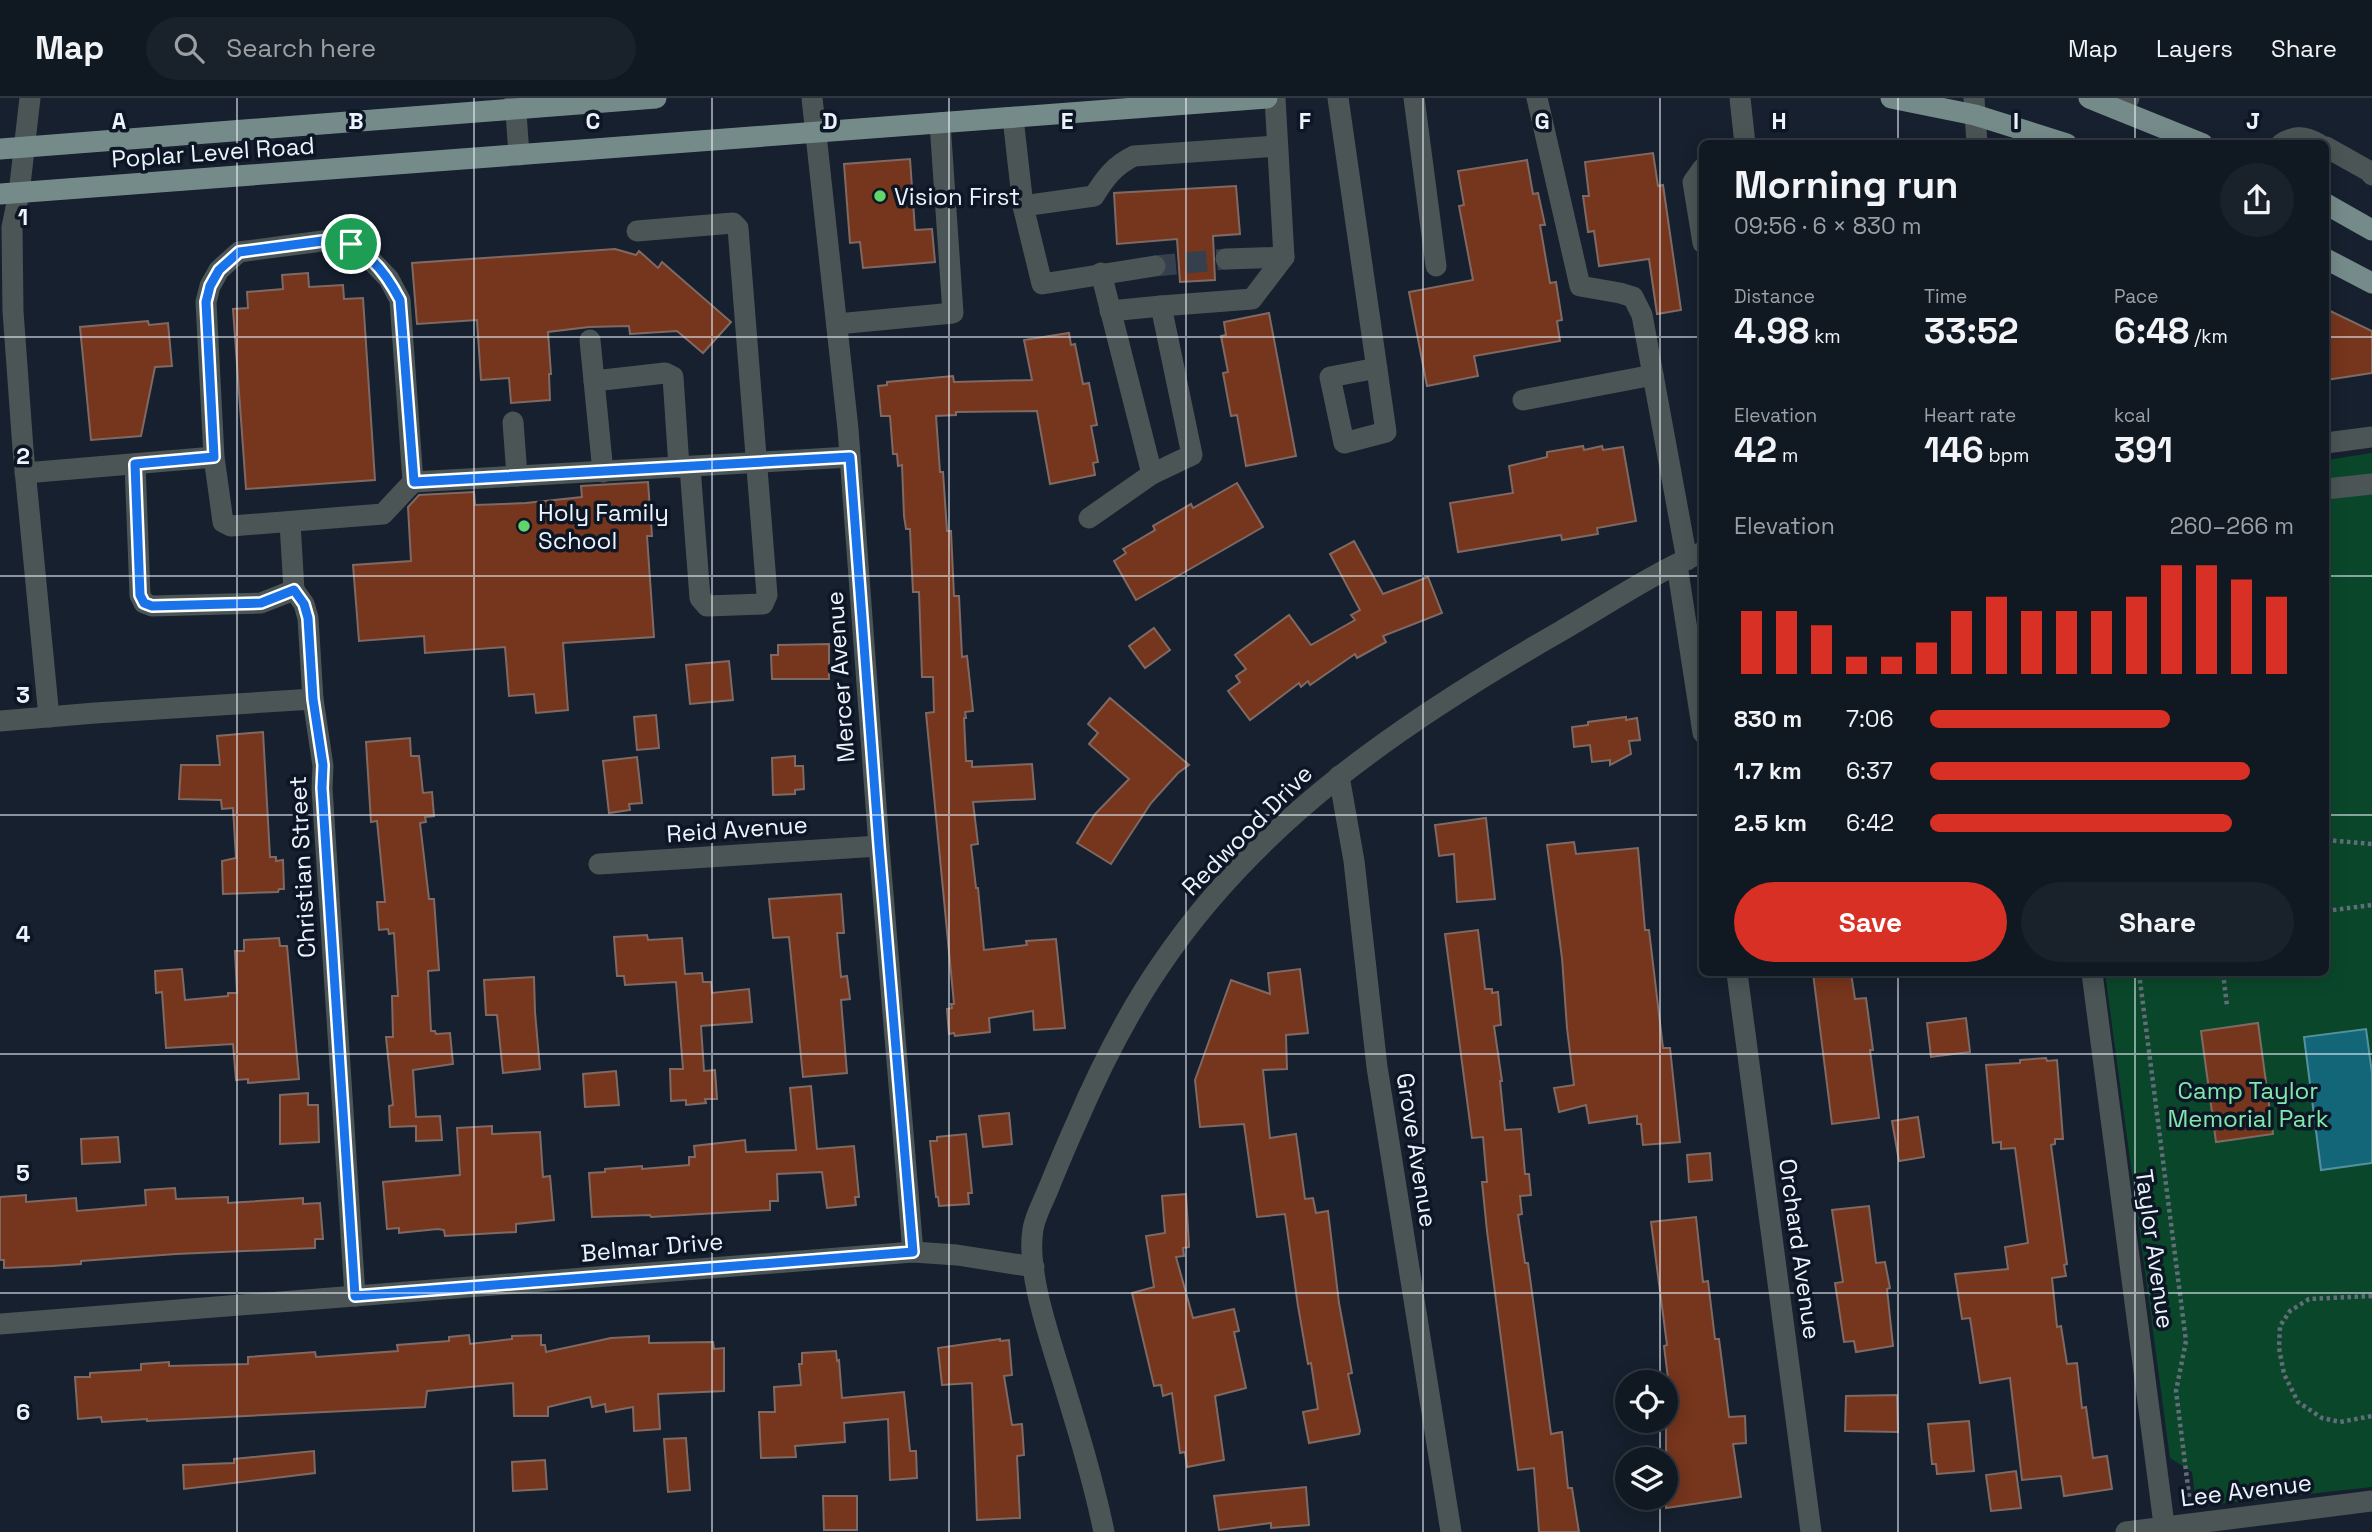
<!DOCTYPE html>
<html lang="en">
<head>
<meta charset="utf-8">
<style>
	body { margin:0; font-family:"Space Grotesk",sans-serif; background:#19212a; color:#f1f3f6; height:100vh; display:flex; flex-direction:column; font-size:26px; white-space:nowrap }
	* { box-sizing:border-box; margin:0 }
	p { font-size:23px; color:#9ca0a5 }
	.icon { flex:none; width:38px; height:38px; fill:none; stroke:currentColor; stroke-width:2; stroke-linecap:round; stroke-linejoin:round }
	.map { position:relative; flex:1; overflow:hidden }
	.side { position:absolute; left:1699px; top:42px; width:630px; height:836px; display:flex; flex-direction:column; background:#101822; border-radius:10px; box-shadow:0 4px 18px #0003,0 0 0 2px #303740 }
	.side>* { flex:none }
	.buttons { position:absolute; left:1615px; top:1272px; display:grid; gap:14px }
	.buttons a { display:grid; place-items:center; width:63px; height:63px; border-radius:50%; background:#101822; box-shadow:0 4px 18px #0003,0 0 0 2px #303740; font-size:35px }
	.pin { position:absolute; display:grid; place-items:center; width:60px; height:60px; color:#fff; margin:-30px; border:4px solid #fff; border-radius:50%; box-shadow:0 2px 7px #0007 }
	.round { display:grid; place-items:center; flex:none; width:74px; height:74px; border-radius:37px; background:#19212a }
	.summary { display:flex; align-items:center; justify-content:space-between; height:119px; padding:0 35px }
	h1 { font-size:38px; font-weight:700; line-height:52px }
	.stats { display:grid; grid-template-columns:repeat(3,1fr); gap:10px; height:119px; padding:7px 35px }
	.stats div { display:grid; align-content:center }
	.stats b { font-size:35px; font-weight:700 }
	.stats small { font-size:19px; font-weight:400 }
	.stats p { font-size:19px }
	.chart { height:196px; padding:14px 35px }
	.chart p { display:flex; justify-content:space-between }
	.chart svg { width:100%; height:126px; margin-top:7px; stroke:#d93025; stroke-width:6 }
	.action { display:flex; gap:14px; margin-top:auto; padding:14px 35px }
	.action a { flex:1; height:80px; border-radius:42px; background:#d93025; color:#fff; font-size:28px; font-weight:700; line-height:80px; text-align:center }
	.action a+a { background:#19212a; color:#f1f3f6 }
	ul { padding:0 35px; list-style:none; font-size:23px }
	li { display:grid; grid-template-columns:112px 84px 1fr; align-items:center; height:52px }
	li i { height:18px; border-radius:9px; background:#d93025 }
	header { display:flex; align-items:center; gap:42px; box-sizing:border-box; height:98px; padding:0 35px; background:#101822; border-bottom:2px solid #303740 }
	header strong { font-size:33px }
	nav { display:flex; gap:38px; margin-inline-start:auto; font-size:24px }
	.search { width:490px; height:63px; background:#19212a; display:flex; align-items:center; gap:18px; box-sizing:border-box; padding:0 24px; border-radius:38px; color:#9ca0a5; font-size:26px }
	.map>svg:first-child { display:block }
	.green { fill:#0a472a }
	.water { fill:#126678; stroke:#5390a0; stroke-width:2 }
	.building { fill:#76351d; stroke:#7f6962; stroke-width:2 }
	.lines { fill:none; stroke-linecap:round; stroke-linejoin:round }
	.minor-tunnel { stroke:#36404d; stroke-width:21; stroke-dasharray:21 10; stroke-linecap:butt }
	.path { stroke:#636c79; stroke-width:4.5; stroke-dasharray:3.5 3.5; stroke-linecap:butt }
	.minor { stroke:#4b5555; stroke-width:21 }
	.major { stroke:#758b8a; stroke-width:21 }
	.route-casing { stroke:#fff; stroke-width:14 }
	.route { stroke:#1a73e8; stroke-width:9 }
	.grid { fill:none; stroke:#ecf3fd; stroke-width:2; stroke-opacity:0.55 }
	.poi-dot { fill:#61d46a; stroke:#0d1624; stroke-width:2.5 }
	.labels { text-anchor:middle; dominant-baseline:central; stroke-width:7; stroke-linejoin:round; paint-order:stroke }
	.street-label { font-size:24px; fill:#ecf3fd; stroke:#0d1624 }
	.poi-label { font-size:24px; fill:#ecf3fd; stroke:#0d1624; text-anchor:start }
	.park-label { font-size:24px; fill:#81e8ac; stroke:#0d1624 }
	.grid-label { font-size:23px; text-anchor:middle; font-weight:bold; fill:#ecf3fd; stroke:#0d1624; stroke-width:7; stroke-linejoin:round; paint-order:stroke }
</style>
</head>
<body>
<header>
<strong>Map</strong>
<div class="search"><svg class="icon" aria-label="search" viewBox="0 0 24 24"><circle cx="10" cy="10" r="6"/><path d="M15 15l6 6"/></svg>Search here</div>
<nav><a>Map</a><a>Layers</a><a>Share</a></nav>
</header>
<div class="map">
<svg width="2372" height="1434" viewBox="0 0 2372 1434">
	<rect width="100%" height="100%" fill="#16202e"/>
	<path class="green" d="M2372,355V1389L2199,1408L2196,1404L2192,1374L2170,1360L2105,875H2326V362Z"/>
	<path class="water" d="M2366,931L2372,975V1065L2321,1072L2304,939Z"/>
	<g class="building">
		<path d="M1653,55L1658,88L1663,87L1681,212L1657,216L1649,161L1599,168L1594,133L1588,134L1583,98H1589L1585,64Z"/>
		<path d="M910,61L915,132L932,131L935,164L863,170L860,144L850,145L844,66Z"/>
		<path d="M1527,62L1533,96L1538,95L1545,127H1540L1550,185L1556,184L1562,222L1557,223L1560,243L1474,258L1478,278L1427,288L1409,194L1473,182L1459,108L1464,107L1458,73Z"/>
		<path d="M1236,88L1240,136L1213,138L1215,182L1180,184L1177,141L1117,146L1114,95Z"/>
		<path d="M615,151L636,157L639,153L658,170L662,164L731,224L703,255L677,233L630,236L629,228L589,229L548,234L551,276H549L550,302L511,305L509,280L481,282L477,222L417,226L412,165Z"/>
		<path d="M308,175L309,189L343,187L344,201L363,200L375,382L246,391L233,211L248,210L247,194L283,191L282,177Z"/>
		<path d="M2326,211L2372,233V275L2326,282Z"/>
		<path d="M1269,215L1296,358L1246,368L1237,317L1231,318L1223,275L1228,274L1221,238L1226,237L1224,224Z"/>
		<path d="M148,223L149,227L168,225L172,268L155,269L141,338L91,342L80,229Z"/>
		<path d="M1069,235L1071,247L1075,246L1083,286L1089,285L1097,327L1091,328L1098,364L1093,365L1095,377L1050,386L1037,313L956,314V317L936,318L940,374H943L947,433H951L954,498H959L962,559L967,558L973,613L965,614L966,620H964L966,663H972V669L1032,666L1035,701L973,704L978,746L971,747L976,790H978L984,852L1027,847L1026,843L1056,841L1065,930L1034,932L1033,913L989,920L990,934L955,938L954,935L949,936L947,911L952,910L951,906H954L926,615L934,614L933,579H922L919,494H913L910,431H906L904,418L902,367L898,368L897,356H893L890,318H881L878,288L887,287V284L953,278L954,284L1032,282L1024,242Z"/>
		<path d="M1583,348L1584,352L1602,348L1603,352L1623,349L1636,423L1597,430L1598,436L1562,442L1561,437L1458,454L1450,405L1513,395L1509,368L1547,359V354Z"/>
		<path d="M648,384L652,438H647L654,539L563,545L568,612L536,615L534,596L509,598L505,549L425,555L424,538L359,543L353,467L411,463L408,409L419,397L474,394L475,407L526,405L582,399L581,388Z"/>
		<path d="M1237,385L1263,429L1136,502L1114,463L1126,455L1123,451L1155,432L1153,428L1191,406L1193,410Z"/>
		<path d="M1354,443L1383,496L1428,479L1442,515L1383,538L1386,544L1357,560L1355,556L1310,587L1308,583L1301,589L1299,585L1250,622L1228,593L1240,584L1236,578L1246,571L1235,557L1289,517L1311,547L1355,522L1351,517L1360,512L1330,456Z"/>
		<path d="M1154,530L1170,552L1145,570L1129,548Z"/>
		<path d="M829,546V581H772L771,557H778V547Z"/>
		<path d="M729,563L733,602L690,606L686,567Z"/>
		<path d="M1110,600L1189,667L1178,675L1151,705L1111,766L1077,745L1095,716L1129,681L1089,646L1098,635L1088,626Z"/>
		<path d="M656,617L659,650L637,652L634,619Z"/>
		<path d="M1626,619V622L1637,620L1640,642L1629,643L1631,656L1610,667V662L1592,664L1590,647L1574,649L1572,629L1588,627V624Z"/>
		<path d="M263,634L270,759H276V763L283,762L284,791H279L278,794L223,796L222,763L236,760L233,710L222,711L221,702L179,701L181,667H220L217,638Z"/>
		<path d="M410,640L411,658H419L423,695L432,694L434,718L425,719L426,724L420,725L429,801H434L439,872L428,873L431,933H435L436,936L450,935L453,966L413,972L416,1019L440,1018L442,1042L416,1043V1028L390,1029L389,1008L393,1007L386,939H393L392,898H398L394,835L389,836L388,831L379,832L377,804H385L377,723L371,724L366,644Z"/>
		<path d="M795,658V668H803L804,691L795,692V696L773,697L772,660Z"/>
		<path d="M637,659L642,705L629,706L630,712L609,715L603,663Z"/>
		<path d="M1486,720L1495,801L1457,804L1454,756L1439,758L1435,727Z"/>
		<path d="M1574,744L1576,756L1638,750L1645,832H1649L1663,950H1670L1680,1044L1643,1047L1641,1026H1637V1018L1589,1025L1586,1007L1559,1014L1554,990L1574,987L1567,930L1562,860L1547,747Z"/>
		<path d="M841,796L844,835H837L841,879L847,878L850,901L841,902L847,975L803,979L789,839L773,840L769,801Z"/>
		<path d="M1478,832L1485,891H1492V895L1498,894L1501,927L1494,928L1502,983H1500L1505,1032L1521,1031L1525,1076H1529L1531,1097L1520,1098L1522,1116L1518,1117L1525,1165H1528L1551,1336L1562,1334L1568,1390H1572L1579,1434H1539L1534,1370L1518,1372L1487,1133L1482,1084H1487L1483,1039L1472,1040L1445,836Z"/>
		<path d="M647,837L648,842L682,840L685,876L702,875L703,884H711L712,895L749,891L752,924L701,928L704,973L715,972L717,1001H705L706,1005L686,1007V1002L671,1003L670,971H683L676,884L625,887L624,878H617L614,839Z"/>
		<path d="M279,840L280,848H287L299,981L248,985V981L236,982L233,946L166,950L162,894L156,895L155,873L182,871L185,902L228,898V895H237L235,853H244V842Z"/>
		<path d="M1300,871L1308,935L1286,937L1287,971L1263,972L1270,1040L1296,1036L1305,1101L1313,1100L1316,1115L1328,1113L1339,1205L1352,1275L1348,1276L1360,1333L1359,1336L1309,1345L1303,1314L1318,1311L1311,1265L1308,1266L1298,1208L1285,1116L1257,1119L1244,1026L1200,1029L1195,982L1231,882L1270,896L1268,875Z"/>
		<path d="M1813,875H1851L1855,901L1866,900L1873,952H1870L1879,1020L1832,1026Z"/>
		<path d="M534,879L535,914L540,971L503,975L497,917H486L484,882Z"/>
		<path d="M1966,920L1970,954L1931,959L1927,925Z"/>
		<path d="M2258,925L2273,1036L2216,1044L2201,933Z"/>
		<path d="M2046,960L2047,963L2057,962L2063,1041H2055V1046L2051,1047L2067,1166L2064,1167L2066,1178L2052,1180L2057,1229L2061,1228L2067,1266L2077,1265L2082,1310L2086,1309L2093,1360L2107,1358L2112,1391L2064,1398L2061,1378L2022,1382L2010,1280L1980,1285L1970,1220L1962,1221L1955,1176L2008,1171L2005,1149L2028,1145L2015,1050L2001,1051V1044L1993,1045L1986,967L2020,965V962Z"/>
		<path d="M616,973L619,1007L585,1009L583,976Z"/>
		<path d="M811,988L817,1051L854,1048L859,1099H855L856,1107L827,1110L822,1074L777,1076L778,1103H770V1112L651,1119L650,1117L592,1119L589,1075L605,1074V1071L642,1068V1071L689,1067V1059H695L694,1048L745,1042L746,1054L796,1052L790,990Z"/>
		<path d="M308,995V1007H318L319,1044L280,1046V997Z"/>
		<path d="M1009,1015L1012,1046L983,1049L979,1018Z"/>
		<path d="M1918,1019L1924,1059L1899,1063L1892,1023Z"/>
		<path d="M492,1028V1036L540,1034L543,1079L550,1078L554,1122L516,1126V1134L445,1138L444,1132L438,1131L399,1135V1130L387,1131L383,1084L460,1077L457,1030Z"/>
		<path d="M966,1036L972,1095H968L969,1106L939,1108L938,1099H936L930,1043H937V1039Z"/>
		<path d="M118,1039L120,1064L82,1066L81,1041Z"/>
		<path d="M1710,1055L1712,1082L1689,1084L1687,1057Z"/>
		<path d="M175,1090L176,1101L228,1099V1105L303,1100V1106L320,1105L323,1141H315V1150L176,1156L81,1163V1166L52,1168L4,1170V1162H0V1099L26,1097V1104L76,1100L77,1113L146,1107L145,1092Z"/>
		<path d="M1186,1096L1189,1149L1183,1150L1184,1158L1176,1159L1193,1220L1234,1211L1239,1233L1234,1234L1246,1290L1215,1298L1224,1362L1187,1369L1185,1354L1180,1355L1172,1295L1163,1298L1161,1287L1154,1288L1132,1195L1154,1189L1146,1138L1165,1135L1162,1098Z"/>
		<path d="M1869,1108L1876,1165L1885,1164L1890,1190L1887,1191L1893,1248L1856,1254L1854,1243L1844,1244L1835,1185L1843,1184L1832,1112Z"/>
		<path d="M1696,1119L1703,1184L1708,1183L1715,1241H1719L1729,1319L1745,1318L1746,1345L1733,1346L1741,1399L1666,1410V1313H1672L1664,1248L1667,1247L1651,1124Z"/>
		<path d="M469,1237L470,1246L512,1241V1238L541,1237V1247H545L546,1254L611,1240L649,1238V1245L713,1244L714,1251L724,1250V1293L658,1296L660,1331L634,1333L633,1309L606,1314L605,1306L592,1309L590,1299L548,1309V1318H514L513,1285L427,1293L425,1309L147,1323V1321L102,1324L101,1319L78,1321L75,1279H90V1275L141,1272V1266L169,1264V1268L248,1266V1259L315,1254L316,1259L398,1253L397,1247L449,1243V1239Z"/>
		<path d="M1000,1241V1243L1009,1242L1012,1277L1004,1278L1012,1327L1022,1326L1024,1357L1017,1358L1020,1420L977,1422L972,1285L942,1287L938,1250Z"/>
		<path d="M836,1253L837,1263L839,1262L842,1300L904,1294L910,1353H916L917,1380L890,1382L888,1321L844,1325L845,1344L795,1348L796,1359L761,1360L759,1314H775L774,1289L801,1287L799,1266H802V1255Z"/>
		<path d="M1897,1297L1898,1334L1845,1333L1846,1298Z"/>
		<path d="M1969,1323L1974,1373L1937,1376L1936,1366H1932L1928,1326Z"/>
		<path d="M686,1340L690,1392L668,1394L664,1341Z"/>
		<path d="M314,1353L315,1375L184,1391L183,1367L234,1365V1361Z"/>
		<path d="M545,1362L547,1391L513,1393L512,1364Z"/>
		<path d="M2016,1373L2021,1410L1991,1413L1986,1377Z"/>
		<path d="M1306,1389L1309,1427L1271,1430V1425L1219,1432L1214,1398Z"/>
		<path d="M823,1398H857V1432H824Z"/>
	</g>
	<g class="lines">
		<path class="minor-tunnel" d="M1155,168L1226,161"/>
		<g class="path">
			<path d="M2326,742L2372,746"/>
			<path d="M2326,813L2372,807"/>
			<path d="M2139,875L2186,1243L2176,1293L2190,1405"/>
			<path d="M2223,875L2227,908"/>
			<path d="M2372,1198L2309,1201L2290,1213L2280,1228L2279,1250L2284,1276L2298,1304L2322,1320L2340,1324L2372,1318"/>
		</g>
		<g class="minor">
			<path d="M30,0L19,95L12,129L13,213L23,351L49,619"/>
			<path d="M515,0L519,57"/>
			<path d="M812,0L848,331L879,748L913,1154"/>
			<path d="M1338,0L1386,334L1344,345L1330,279L1377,270"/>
			<path d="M1414,0L1436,168"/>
			<path d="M1537,0L1580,188L1620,195L1633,199L1642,217L1687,462"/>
			<path d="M1740,0L1745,46"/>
			<path d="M1974,0L1977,46"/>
			<path d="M2122,13L2129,0"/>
			<path d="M1013,20L1023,108L1042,186L1155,168"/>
			<path d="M2281,46C2295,37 2305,38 2319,46"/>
			<path d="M2326,49L2369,73L2372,77"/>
			<path d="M1703,70L1693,84L1703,145"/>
			<path d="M1023,108L1094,98C1105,80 1115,67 1134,58L1277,48"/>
			<path d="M637,133L733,125L738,130L767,497L763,506L707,508L700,500L690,369"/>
			<path d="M1226,161L1284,159L1275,0"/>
			<path d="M1110,213L1161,208"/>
			<path d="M837,226L953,215L940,25"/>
			<path d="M590,242L603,374"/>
			<path d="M594,283L665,275L673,279L679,369"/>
			<path d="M1523,302L1653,277"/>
			<path d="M513,324L517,378"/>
			<path d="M2326,345L2372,339"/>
			<path d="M135,366L140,497L144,505L152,508L261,505L294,492L290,425"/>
			<path d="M25,375L214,359L223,424L231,428L383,416L413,384L400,202L389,181L363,154L351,147L330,142L239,154L219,172L210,188L206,204L214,359"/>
			<path d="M1152,376L1192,357L1161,208L1252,201L1284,159"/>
			<path d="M413,384L850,359"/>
			<path d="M2326,391L2372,386"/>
			<path d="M1089,420L1152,376L1101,175"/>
			<path d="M1677,467L1703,635"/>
			<path d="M294,492L304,506L308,520L313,601"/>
			<path d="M0,623L95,615L313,601L323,668L322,690L355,1198"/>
			<path d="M1339,678L1354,763L1377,969L1451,1434"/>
			<path d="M599,766L879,748"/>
			<path d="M1737,875L1811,1434"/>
			<path d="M2092,875L2165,1434"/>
			<path d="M0,1226L913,1154L957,1157L1034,1169"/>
			<path d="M1104,1434C1093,1381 1077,1329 1061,1277C1049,1237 1026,1173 1033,1131C1035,1119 1042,1106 1047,1094C1056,1072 1065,1050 1075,1028C1099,972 1125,919 1160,868C1259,720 1409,620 1561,533C1606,507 1655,474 1703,454"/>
			<path d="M2126,1434L2372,1403"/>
		</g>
		<g class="major">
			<path d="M1891,0L1975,17L2067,46"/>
			<path d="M2089,0L2203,46"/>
			<path d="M0,51L656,0"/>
			<path d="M0,96L1267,0"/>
			<path d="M2326,106L2372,132"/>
			<path d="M2326,161L2372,185"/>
		</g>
	</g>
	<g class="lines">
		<g class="route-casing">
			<path id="route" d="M330,142C367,150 383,170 400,202L414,384L850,359L879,748L913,1154L355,1198L322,690L323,667L313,601L308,520L304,506L294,492L261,505L152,508L144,505L140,497L135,366L214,359L206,204L210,188L219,172L239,154Z"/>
		</g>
		<use href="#route" class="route"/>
	</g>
	<path class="grid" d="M237,0V1434M474,0V1434M712,0V1434M949,0V1434M1186,0V1434M1423,0V1434M1660,0V1284M1898,0V46M2135,0V46M0,239H1703M2326,239H2372M0,478H1703M2326,478H2372M0,717H1703M2326,717H2372M1898,875V1434M2135,875V1434M0,956H2372M0,1195H2372M1660,1323V1362M1660,1400V1434"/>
	<g class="poi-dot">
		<circle cx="880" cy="98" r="7"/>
		<circle cx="524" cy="428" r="7"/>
	</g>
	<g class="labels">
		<g class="street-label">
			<text transform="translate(213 54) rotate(-4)">Poplar Level Road</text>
			<text transform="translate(840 579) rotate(-94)">Mercer Avenue</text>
			<text transform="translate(737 731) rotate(-4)">Reid Avenue</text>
			<text transform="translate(1247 732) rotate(-45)">Redwood Drive</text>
			<text transform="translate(302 769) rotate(-93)">Christian Street</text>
			<text transform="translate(1417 1052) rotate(81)">Grove Avenue</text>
			<text transform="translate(652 1149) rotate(-5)">Belmar Drive</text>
			<text transform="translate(1800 1151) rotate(82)">Orchard Avenue</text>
			<text transform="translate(2155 1151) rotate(82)">Taylor Avenue</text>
			<text transform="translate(2246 1392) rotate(-7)">Lee Avenue</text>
		</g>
		<g class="poi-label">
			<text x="894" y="98">Vision First</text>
			<text x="538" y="414">Holy Family<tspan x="538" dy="28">School</tspan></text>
		</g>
		<g class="park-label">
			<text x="2248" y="992">Camp Taylor<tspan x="2248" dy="28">Memorial Park</tspan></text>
		</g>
	</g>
	<g class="grid-label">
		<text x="119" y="31">A</text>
		<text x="356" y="31">B</text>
		<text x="593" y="31">C</text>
		<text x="830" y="31">D</text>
		<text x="1067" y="31">E</text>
		<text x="1305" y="31">F</text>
		<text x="1542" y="31">G</text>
		<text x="1779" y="31">H</text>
		<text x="2016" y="31">I</text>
		<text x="2253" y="31">J</text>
		<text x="23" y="127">1</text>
		<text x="23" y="366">2</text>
		<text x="23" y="605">3</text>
		<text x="23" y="844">4</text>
		<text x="23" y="1083">5</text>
		<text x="23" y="1322">6</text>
	</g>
</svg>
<div class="buttons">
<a><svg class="icon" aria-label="locate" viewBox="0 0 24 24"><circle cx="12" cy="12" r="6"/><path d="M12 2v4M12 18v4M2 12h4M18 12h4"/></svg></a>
<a><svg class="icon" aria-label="layers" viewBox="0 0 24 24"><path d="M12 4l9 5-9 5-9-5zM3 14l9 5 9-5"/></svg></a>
</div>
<div class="pin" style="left:351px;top:146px;background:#1e9e55"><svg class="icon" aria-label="arrive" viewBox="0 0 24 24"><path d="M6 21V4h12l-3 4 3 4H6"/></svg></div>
<section class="side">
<div class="summary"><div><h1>Morning run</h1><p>09:56 · 6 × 830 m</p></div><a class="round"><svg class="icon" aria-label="share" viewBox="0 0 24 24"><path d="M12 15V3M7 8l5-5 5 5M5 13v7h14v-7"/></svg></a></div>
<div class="stats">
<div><p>Distance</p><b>4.98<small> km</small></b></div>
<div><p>Time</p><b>33:52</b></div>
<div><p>Pace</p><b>6:48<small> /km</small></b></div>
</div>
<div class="stats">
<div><p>Elevation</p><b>42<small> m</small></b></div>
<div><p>Heart rate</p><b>146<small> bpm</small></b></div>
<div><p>kcal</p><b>391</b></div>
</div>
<div class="chart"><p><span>Elevation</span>260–266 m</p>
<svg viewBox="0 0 160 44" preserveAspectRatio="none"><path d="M5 44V22M15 44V22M25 44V27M35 44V38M45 44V38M55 44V33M65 44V22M75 44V17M85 44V22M95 44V22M105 44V22M115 44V17M125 44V6M135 44V6M145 44V11M155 44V17"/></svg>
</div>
<ul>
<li><b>830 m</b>7:06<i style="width:66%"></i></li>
<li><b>1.7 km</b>6:37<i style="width:88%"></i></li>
<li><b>2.5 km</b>6:42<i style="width:83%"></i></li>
</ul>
<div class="action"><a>Save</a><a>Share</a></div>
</section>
</div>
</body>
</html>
